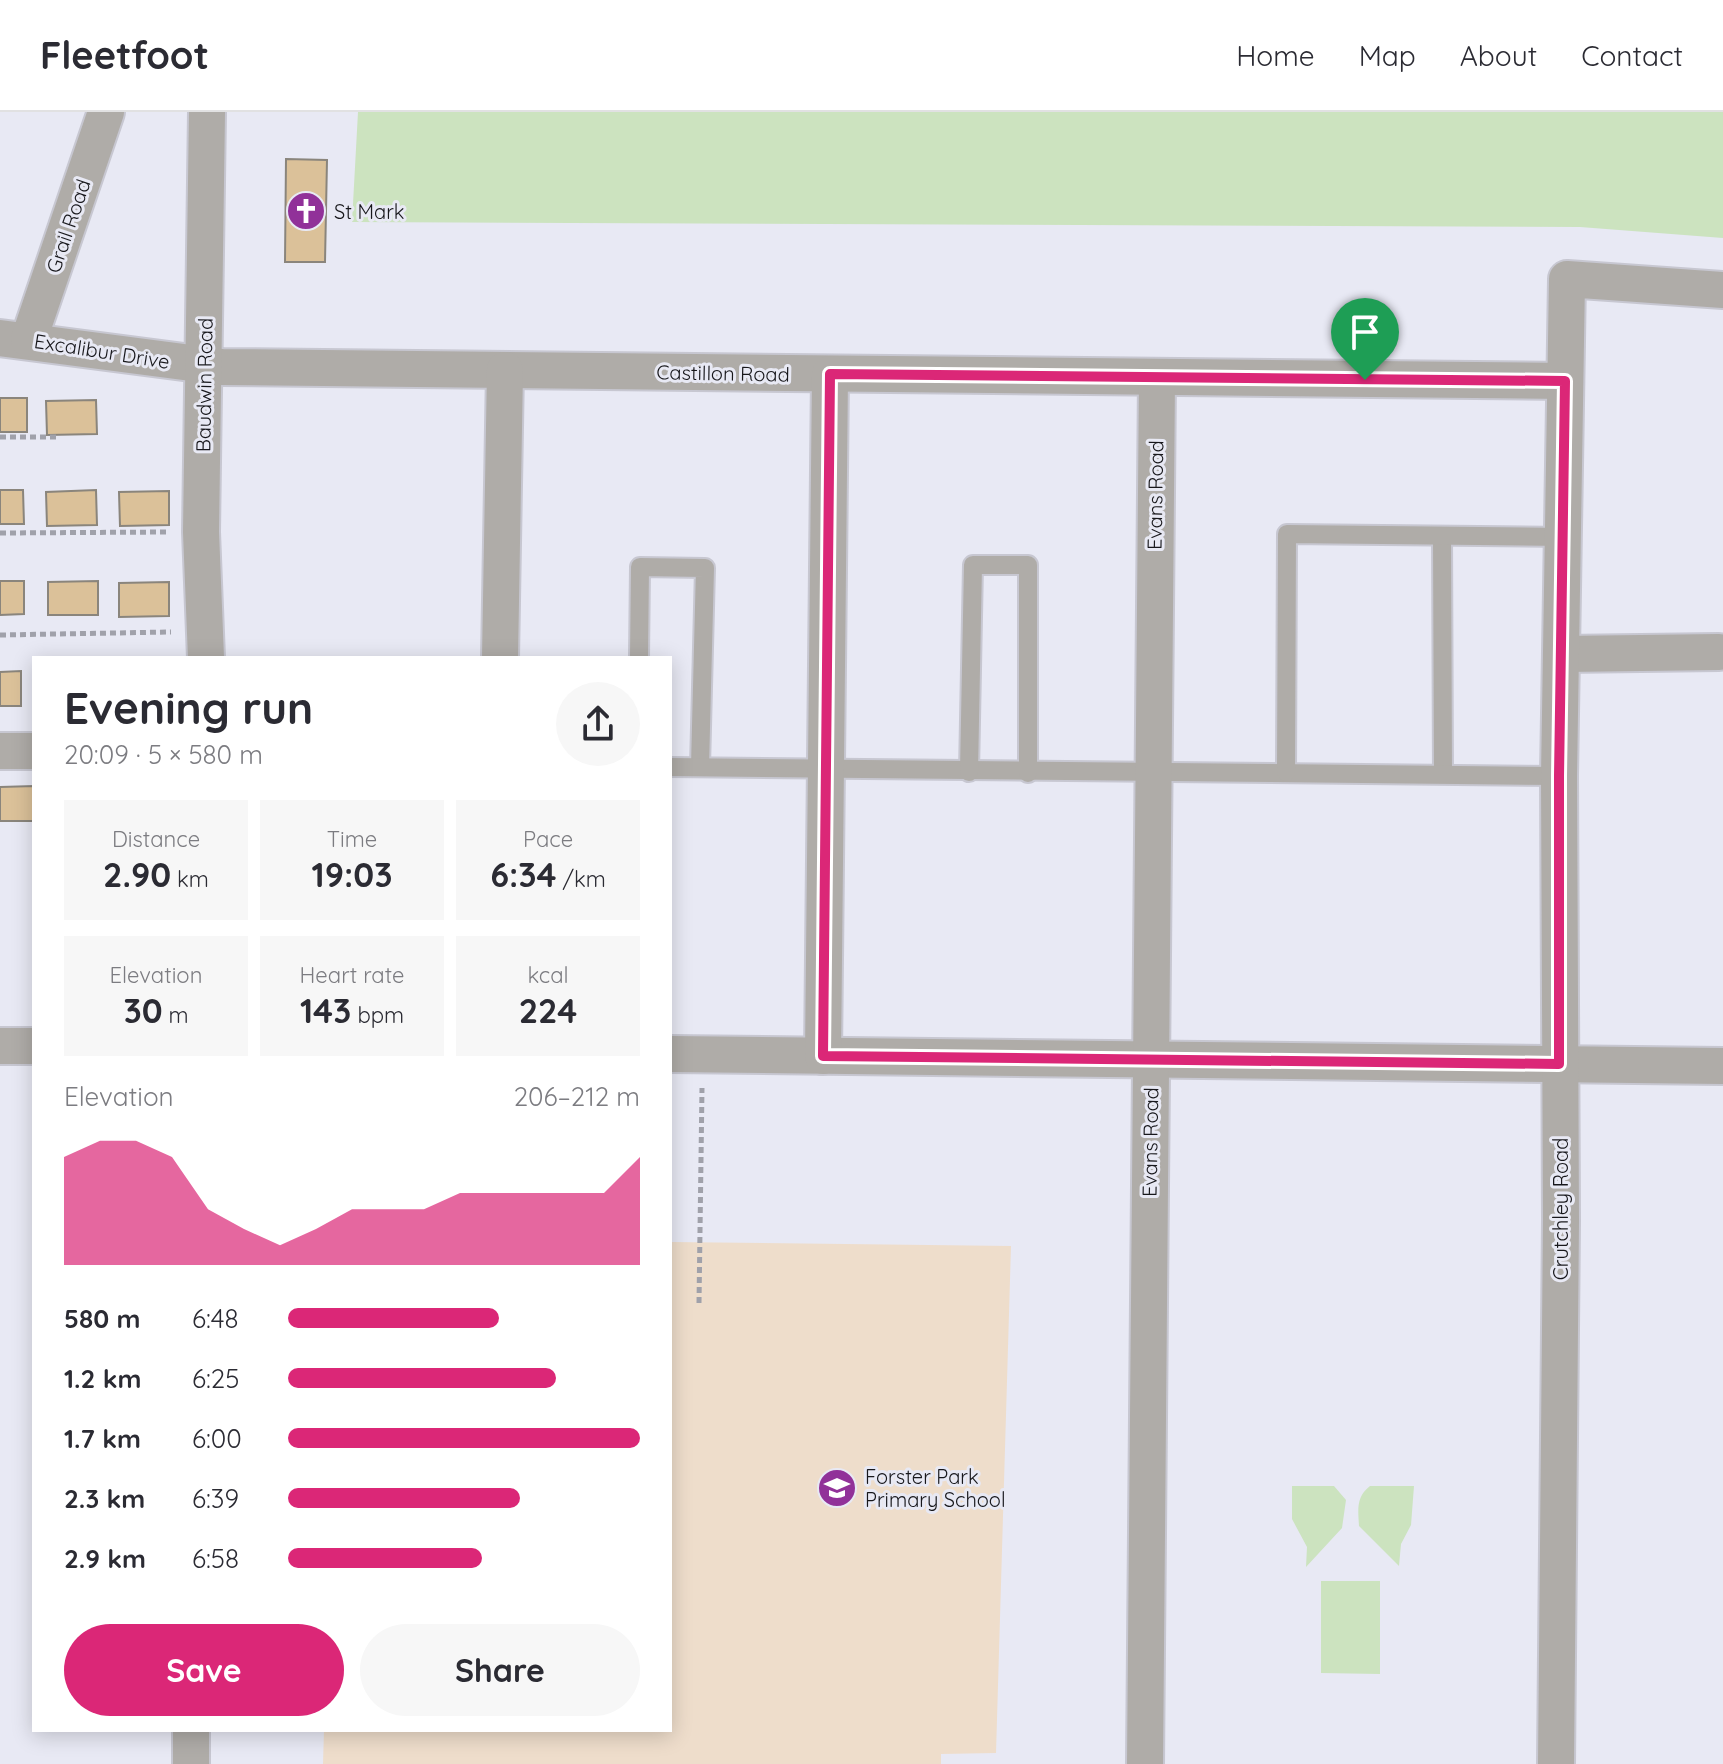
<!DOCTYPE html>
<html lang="en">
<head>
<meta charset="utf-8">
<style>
	body { margin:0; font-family:Quicksand,sans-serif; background:#f7f7f7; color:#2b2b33; height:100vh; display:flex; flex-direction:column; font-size:30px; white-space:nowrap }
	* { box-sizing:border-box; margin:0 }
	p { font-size:26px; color:#7c7c81 }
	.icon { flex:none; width:44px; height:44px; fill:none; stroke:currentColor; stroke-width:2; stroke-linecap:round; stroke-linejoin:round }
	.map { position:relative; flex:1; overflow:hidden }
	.drawer { position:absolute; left:32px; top:544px; width:640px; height:1076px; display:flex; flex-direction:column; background:#fff; border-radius:0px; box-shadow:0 4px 20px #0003 }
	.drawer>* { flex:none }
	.pin { position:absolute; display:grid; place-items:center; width:68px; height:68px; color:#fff; margin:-82px -34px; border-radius:50% 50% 50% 0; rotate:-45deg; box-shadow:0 0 8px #0007 }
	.pin .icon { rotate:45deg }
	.round { display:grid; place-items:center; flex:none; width:84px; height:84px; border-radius:42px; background:#f7f7f7 }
	.headline { display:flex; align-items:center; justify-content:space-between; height:136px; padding:0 32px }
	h1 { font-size:44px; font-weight:700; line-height:60px }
	.stats { display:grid; grid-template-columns:repeat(3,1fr); gap:12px; height:136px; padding:8px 32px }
	.stats div { display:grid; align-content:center; border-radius:0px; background:#f7f7f7; text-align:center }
	.stats b { font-size:34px; font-weight:700 }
	.stats small { font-size:22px; font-weight:400 }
	.stats p { font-size:22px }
	.chart { height:224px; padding:16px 32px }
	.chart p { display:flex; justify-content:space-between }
	.chart svg { width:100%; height:144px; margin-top:8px; fill:#db2777; opacity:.7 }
	.primary-button { display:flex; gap:16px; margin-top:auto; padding:16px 32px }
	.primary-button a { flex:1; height:92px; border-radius:48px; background:#db2777; color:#fff; font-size:32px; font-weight:700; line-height:92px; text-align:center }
	.primary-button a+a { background:#f7f7f7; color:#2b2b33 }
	ul { padding:0 32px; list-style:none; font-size:26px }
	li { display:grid; grid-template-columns:128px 96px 1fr; align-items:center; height:60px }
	li i { height:20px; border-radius:10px; background:#db2777 }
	header { display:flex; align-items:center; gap:48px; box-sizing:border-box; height:112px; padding:0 40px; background:#fff; border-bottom:2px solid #e1e1e2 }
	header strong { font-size:38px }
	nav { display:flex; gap:44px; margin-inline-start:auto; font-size:28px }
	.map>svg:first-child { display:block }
	.education { fill:#eeddcb }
	.green { fill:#cce3bf }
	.building { fill:#dbc199; stroke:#8a857c; stroke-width:2 }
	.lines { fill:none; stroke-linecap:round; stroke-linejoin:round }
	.lane-casing { stroke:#c7c7d1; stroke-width:22 }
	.street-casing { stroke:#c7c7d1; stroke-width:40 }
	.path { stroke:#a0a1aa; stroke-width:5; stroke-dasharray:6 4; stroke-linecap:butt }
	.lane { stroke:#afaca8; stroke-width:18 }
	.street { stroke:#afaca8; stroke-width:36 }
	.route-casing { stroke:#fff; stroke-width:16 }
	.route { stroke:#db2777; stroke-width:10 }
	.labels { text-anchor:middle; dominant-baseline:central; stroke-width:6; stroke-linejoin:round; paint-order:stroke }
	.poi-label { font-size:20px; fill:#17171b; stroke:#e8e9f4; text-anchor:start }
	.street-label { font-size:20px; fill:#17171b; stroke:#e8e9f4 }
</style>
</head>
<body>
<header>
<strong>Fleetfoot</strong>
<nav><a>Home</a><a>Map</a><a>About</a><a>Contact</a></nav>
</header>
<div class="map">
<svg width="1723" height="1652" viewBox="0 0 1723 1652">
	<rect width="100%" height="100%" fill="#e8e9f4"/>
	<path class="education" d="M670,1130L1011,1134L996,1641L941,1642V1652H323L324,1618H670Z"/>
	<g class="green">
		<path d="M358,0H1723V126L1580,115L352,110Z"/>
		<path d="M1292,1374H1334L1346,1388L1342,1416L1306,1455L1307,1435L1292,1407Z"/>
		<path d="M1370,1374H1414L1411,1413L1401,1432L1399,1454L1359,1414C1358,1397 1356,1385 1370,1374Z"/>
		<path d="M1321,1469H1380V1562L1321,1561Z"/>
	</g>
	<g class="building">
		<path d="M286,47L327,48L325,150H285Z"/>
		<rect x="0" y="286" width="27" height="34"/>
		<path d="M96,288L97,322L47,323L46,289Z"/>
		<path d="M0,378H23L24,412H0Z"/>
		<path d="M96,378L97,413L47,414L46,380Z"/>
		<path d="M169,379V413L120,414L119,380Z"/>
		<path d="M0,469H24V502L0,503Z"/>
		<path d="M98,469V503H48V470Z"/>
		<path d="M169,470V504L119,505V471Z"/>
		<path d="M21,559V594H0V560Z"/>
		<path d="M34,674V709H0V675Z"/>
	</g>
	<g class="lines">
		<g class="lane-casing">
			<g id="lane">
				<path d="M1442,424L1443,661"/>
				<path d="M639,546L640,455L705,456L700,655"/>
				<path d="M670,655L1559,664"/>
				<path d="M969,660L973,453H1028V661"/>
				<path d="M1286,660L1287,422L1564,425"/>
			</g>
		</g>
		<g class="street-casing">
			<g id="street">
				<path d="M0,226L222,255L1565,269"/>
				<path d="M29,227L106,0"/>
				<path d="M1563,542L1719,540"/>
				<path d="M206,546L201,420L207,0"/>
				<path d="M500,546L505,258"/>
				<path d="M0,639H34"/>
				<path d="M0,934H34"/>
				<path d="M670,942L1723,954"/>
				<path d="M823,944L830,262"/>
				<path d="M191,1652V1618"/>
				<path d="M1145,1652L1157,265"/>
				<path d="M1556,1652L1561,1108L1559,664L1567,167L1723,178"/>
			</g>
		</g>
		<g class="path">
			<path d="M0,325H60"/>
			<path d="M0,421L167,420"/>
			<path d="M0,523L171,520"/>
			<path d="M699,1191L702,976"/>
		</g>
		<use href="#lane" class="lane"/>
		<use href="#street" class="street"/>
	</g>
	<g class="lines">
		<g class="route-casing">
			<path id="route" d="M830,262L1565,269L1559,664V952L823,944Z"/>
		</g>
		<use href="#route" class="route"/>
	</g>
	<defs>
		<g id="church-disc" transform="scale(2)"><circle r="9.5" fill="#913199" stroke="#e8e9f4"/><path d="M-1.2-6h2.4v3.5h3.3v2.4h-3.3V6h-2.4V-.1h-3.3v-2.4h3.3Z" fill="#fff"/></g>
		<g id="school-disc" transform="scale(2)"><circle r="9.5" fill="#913199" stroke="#e8e9f4"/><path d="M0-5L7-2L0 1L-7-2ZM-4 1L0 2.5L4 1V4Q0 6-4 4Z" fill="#fff"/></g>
	</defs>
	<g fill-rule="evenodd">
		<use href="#church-disc" x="306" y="99"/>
		<use href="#school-disc" x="837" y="1376"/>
	</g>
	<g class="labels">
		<g class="poi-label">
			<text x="334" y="99">St Mark</text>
			<text x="865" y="1364">Forster Park<tspan x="865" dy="23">Primary School</tspan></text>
		</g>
		<g class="street-label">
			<text transform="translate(68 114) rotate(-71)">Grail Road</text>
			<text transform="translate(102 239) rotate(9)">Excalibur Drive</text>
			<text transform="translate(723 261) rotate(1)">Castillon Road</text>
			<text transform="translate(204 273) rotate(-89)">Baudwin Road</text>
			<text transform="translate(1155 383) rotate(-89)">Evans Road</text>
			<text transform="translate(1150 1030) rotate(-89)">Evans Road</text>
			<text transform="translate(1560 1097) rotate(-90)">Crutchley Road</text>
		</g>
	</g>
</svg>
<div class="pin" style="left:1365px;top:268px;background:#1e9e55"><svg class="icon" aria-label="arrive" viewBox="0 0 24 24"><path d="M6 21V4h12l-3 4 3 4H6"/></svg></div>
<section class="drawer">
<div class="headline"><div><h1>Evening run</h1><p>20:09 · 5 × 580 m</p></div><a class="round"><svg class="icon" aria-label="share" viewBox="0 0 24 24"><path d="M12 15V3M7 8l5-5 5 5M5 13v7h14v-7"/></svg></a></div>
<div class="stats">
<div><p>Distance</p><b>2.90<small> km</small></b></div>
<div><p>Time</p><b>19:03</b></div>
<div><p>Pace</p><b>6:34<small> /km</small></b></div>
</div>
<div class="stats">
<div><p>Elevation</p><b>30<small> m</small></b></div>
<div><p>Heart rate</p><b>143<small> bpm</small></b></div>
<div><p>kcal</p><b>224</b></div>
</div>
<div class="chart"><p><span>Elevation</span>206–212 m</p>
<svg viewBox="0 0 160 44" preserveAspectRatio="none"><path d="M0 44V11L10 6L20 6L30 11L40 27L50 33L60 38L70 33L80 27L90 27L100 27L110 22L120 22L130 22L140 22L150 22L160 11V44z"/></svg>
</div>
<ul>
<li><b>580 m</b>6:48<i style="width:60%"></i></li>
<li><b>1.2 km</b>6:25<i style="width:76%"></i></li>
<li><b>1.7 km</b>6:00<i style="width:100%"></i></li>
<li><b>2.3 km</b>6:39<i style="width:66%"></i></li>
<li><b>2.9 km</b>6:58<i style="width:55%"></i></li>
</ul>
<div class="primary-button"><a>Save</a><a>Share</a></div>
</section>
</div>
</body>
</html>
